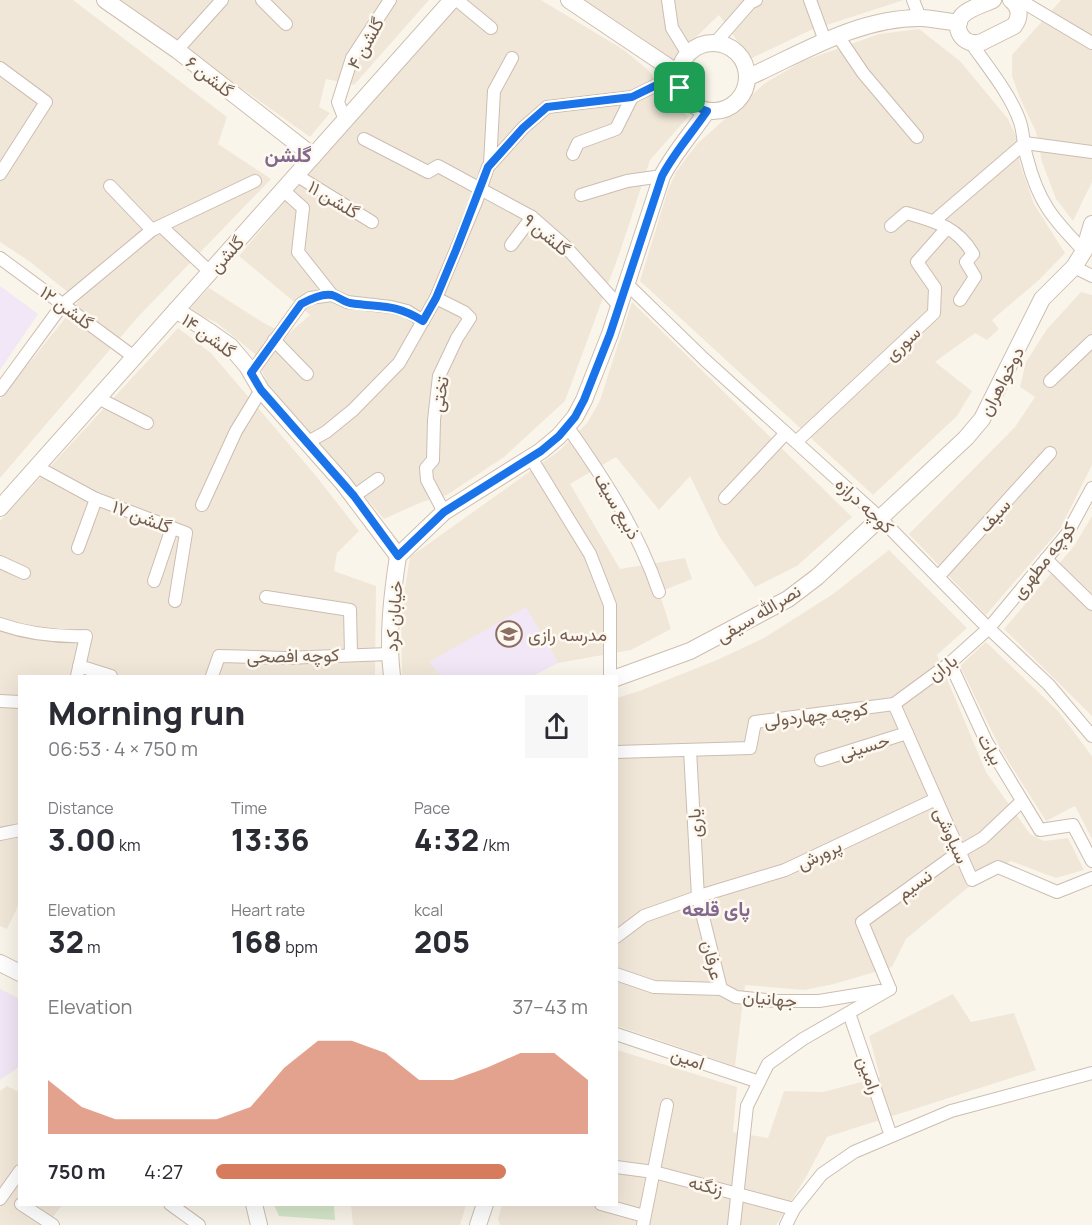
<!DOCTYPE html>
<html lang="en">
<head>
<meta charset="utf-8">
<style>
	body { margin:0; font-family:Manrope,Vazirmatn,sans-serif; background:#f7f7f7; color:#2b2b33; height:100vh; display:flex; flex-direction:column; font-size:22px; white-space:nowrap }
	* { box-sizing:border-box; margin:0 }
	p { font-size:20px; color:#7c7c81 }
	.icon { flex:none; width:33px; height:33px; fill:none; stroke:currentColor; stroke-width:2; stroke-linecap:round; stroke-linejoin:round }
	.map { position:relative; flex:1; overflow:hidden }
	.details { position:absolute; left:18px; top:675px; width:600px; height:531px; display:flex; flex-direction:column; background:#fff; border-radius:0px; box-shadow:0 6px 24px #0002 }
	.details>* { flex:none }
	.pin { position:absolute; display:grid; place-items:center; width:51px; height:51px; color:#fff; margin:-26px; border-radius:12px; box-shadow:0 3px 9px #0006 }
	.round { display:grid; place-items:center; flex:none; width:63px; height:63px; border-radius:0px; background:#f7f7f7 }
	.summary { display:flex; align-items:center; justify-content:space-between; height:102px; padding:0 30px }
	h1 { font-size:33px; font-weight:800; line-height:45px }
	.figures { display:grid; grid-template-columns:repeat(3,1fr); gap:9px; height:102px; padding:6px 30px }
	.figures div { display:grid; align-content:center }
	.figures b { font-size:30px; font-weight:800 }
	.figures small { font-size:16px; font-weight:400 }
	.figures p { font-size:16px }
	.chart { height:168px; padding:12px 30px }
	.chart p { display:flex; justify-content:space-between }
	.chart svg { width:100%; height:108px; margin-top:6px; fill:#d77b5d; opacity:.7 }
	ul { padding:0 30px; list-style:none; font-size:20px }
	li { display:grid; grid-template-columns:96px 72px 1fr; align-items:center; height:45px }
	li i { height:15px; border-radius:8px; background:#d77b5d }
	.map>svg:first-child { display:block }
	.residential { fill:#f1e7d9 }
	.education { fill:#f1e7f7 }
	.green { fill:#d5e7ca }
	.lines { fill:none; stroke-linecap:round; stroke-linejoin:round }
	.street-casing { stroke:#ccbdb1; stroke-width:14 }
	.secondary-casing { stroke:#cebeaf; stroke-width:18 }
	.street { stroke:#fff; stroke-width:12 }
	.secondary { stroke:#fff; stroke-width:16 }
	.route-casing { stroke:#fff; stroke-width:12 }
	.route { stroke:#1a73e8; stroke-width:8 }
	.labels { text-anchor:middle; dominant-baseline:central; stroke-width:5; stroke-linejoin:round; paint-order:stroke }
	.street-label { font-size:18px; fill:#735d50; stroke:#fdf9f0 }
	.education-label { font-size:18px; fill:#785e54; stroke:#fdf9f0; text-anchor:start }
	.neighbourhood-label { font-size:20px; font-weight:bold; fill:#82688e; stroke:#fdf9f0 }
</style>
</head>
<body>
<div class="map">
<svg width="1092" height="1225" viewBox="0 0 1092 1225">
	<rect width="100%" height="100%" fill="#faf5ea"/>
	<g class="residential">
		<path d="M0,0H73L227,117L218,144L271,179L137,318L0,478V399L79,301L29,261L0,242Z"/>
		<path d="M118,0H429L354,85L326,79L319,107L330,113L310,137Z"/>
		<path d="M464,0H541L624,50L648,70L688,117L650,160L621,249L565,401L504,457L447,495L422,502L384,519L267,383L255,354L217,323L188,310L209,288L262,322L287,335L310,315L239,256L326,152Z"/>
		<path d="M585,0H904L811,30L750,59L719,15L669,63L648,42Z"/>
		<path d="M1061,0H1092V182L1073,221L1056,199L1042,162L1036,132L1019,96L1012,76V55Z"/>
		<path d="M919,29L960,61L1008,119L1017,138L1020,164L1034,204L1065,253L1039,280L992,320L999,329L987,340L975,333L935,362L972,391L957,416L873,495L640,281L668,190L676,172L697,144L765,83L803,61L879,34Z"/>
		<path d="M1081,292L1092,295V465L1060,529L986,615L909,534L1015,427L1035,397L1020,387L1026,362L1047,329Z"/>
		<path d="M632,302L852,517L797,566L755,587L719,536L690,476L659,510L616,457L570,484L620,569L685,558L692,579L659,592L671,629L631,650L558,663L526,608L441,676H402L401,613L410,557L560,450L588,422L600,400Z"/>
		<path d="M178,328L211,353L316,476L359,531L337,553L334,571L376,586L375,676H20V902L7,929L0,926V521Z"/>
		<path d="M1092,516V716L1004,629L1074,546Z"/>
		<path d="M889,550L967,628L937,655L986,772L1030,834L1044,841L1068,838L1084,870L1056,878L1011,861L966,889L906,939L892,967L834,984L804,990L745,985L735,1066L617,1026V698L642,690L717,660L764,638L833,594Z"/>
		<path d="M986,642L1058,711L1092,756V839L1075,806L1046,821L1000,748L960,666Z"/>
		<path d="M953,994L971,1022L1014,1013L1036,1070L827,1137L806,1177L776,1225H500L498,1219L502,1205L616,1204L617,1050L737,1087L733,1132L768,1138L784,1091L823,1092L880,1077L869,1036Z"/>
		<path d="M7,1086L19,1092L20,1204L62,1205L47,1225H0V1091Z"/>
		<path d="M351,1205V1204L466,1205L460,1225H353Z"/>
	</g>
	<g class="education">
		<path d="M0,286L38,314L0,370Z"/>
		<path d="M526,607L558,663L533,676H441L429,662Z"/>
		<path d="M0,989L20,999L19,1067L0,1080Z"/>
	</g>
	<path class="green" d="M274,1205H334L335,1220L279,1216Z"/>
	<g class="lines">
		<g class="street-casing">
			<g id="street">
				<path d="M262,0L286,24"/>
				<path d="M457,0L491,28"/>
				<path d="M668,0L672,28L688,54"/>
				<path d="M810,0L825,41"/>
				<path d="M913,0L920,18"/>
				<path d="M1023,2L1092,43"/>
				<path d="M838,36L863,73L917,137"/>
				<path d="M715,43L750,3L756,0"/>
				<path d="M971,43C987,66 1011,95 1020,122C1024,134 1023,146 1027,158C1038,202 1053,219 1084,251"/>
				<path d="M177,50L222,0"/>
				<path d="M0,68L46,102L0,174"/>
				<path d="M345,120L338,102L352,58L390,0"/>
				<path d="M364,139L428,172L438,166L532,217L565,246L620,307"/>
				<path d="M573,154L578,143L616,129L632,97"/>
				<path d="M490,164L494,91L512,58"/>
				<path d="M296,175L372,222"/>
				<path d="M110,186L152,230"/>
				<path d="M283,190L303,208L298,252L332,295L347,302L391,307L407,311L423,321"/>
				<path d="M581,195L627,181L662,176"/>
				<path d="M934,221L1025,143L1092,152"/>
				<path d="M161,226L210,272"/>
				<path d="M891,226L906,213C934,221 958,227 973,254L966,262L975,277L960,300"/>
				<path d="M511,245L532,217"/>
				<path d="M0,258L134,357"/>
				<path d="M1074,267L1092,276"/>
				<path d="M627,284L705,360L879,517L982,622L1049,685L1092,736"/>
				<path d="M436,298L464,312L470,318L457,338L439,376L434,420L433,460L426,468L427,480L444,512"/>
				<path d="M274,340L307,374"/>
				<path d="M251,373L301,304L310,298L332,295"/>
				<path d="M1050,381L1092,341"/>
				<path d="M0,390L63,304L152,230L255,181"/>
				<path d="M98,398L147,423"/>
				<path d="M567,426C605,480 637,529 659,592"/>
				<path d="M308,442L326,432L353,410L399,363L436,298L476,202L488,167L523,128L547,107L632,97L679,74"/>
				<path d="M796,442L934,313L935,288L917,262L947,228"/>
				<path d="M531,458L590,554L610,605V676"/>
				<path d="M37,467L94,498L186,533L175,601"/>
				<path d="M354,496L378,479"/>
				<path d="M725,498L786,433"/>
				<path d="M202,505L236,431L261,390"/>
				<path d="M78,548L96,499"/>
				<path d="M1046,559L1092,604"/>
				<path d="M0,562L24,573"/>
				<path d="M938,577L1050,453"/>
				<path d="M154,581L172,528"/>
				<path d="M266,597L350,610L351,654"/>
				<path d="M0,624C28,634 56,637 86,636L77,676"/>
				<path d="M950,663L986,741L1040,830L1073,825L1092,861"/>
				<path d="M79,666L111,676"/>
				<path d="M212,676L219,656L285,658L389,654"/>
				<path d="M0,701L20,702"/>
				<path d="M894,704L972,880L998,867L1057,892L1092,878"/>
				<path d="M690,750L698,897L721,989"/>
				<path d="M616,752L750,748L755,722L894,704L950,663L989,628L1067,534L1092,488"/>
				<path d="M821,760L907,733"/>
				<path d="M0,834L20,830"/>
				<path d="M616,937L644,916L706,894L785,870L936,799"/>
				<path d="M616,974L654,987L721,989L736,997L776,1001H819L880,991"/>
				<path d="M890,989L862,922L959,852L983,838L1022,801"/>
				<path d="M849,1013L891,1136"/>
				<path d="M616,1034L759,1082"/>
				<path d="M616,1167L654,1172L794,1209"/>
				<path d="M0,1199L20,1171"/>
				<path d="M21,1204L53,1225"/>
				<path d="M170,1204L199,1225"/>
				<path d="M601,1204L644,1216"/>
				<path d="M643,1225L667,1105"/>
				<path d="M734,1225L747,1106L768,1064L803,1039L890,989"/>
				<path d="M786,1225L794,1209L822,1174L854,1152L951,1111L1092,1073"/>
			</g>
		</g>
		<g class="secondary-casing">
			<g id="secondary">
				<path d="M105,0L177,50L313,156"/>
				<path d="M569,0L679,74"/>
				<path d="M993,0C984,4 973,7 965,13C949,26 963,48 982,42L1014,26C1021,17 1020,7 1011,0"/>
				<circle cx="713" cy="77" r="34"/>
				<path d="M747,78C802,53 859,17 922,18C934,19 946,21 959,23"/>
				<path d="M176,310L210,332L230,346L247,366L261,390L343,483L398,556"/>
				<path d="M0,508L452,0"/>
				<path d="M398,556L444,512L541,451L559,436L575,417L584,400L610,334L662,176C674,153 692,133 707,111"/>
				<path d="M392,676C387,637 392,595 398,556"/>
				<path d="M616,678L690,651L788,599L817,577L966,438L982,419L1042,299L1074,267L1084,251L1092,224"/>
				<path d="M0,963L20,973"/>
				<path d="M254,1204L259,1225"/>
				<path d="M478,1225L485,1204"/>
			</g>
		</g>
		<use href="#street" class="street"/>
		<use href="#secondary" class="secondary"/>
	</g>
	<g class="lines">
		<g class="route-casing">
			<path id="route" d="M679,74C679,92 688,106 707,111C692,133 674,153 662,176L610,334L584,400L575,417L559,436L541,451L444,512L398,556L354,496L261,390L251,373L301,304C310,299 322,293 332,295C339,297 344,302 350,303C381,308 394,303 423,321L436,298L456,250L488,167L523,128L547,107L632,97Z"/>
		</g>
		<use href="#route" class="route"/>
	</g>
	<defs>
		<g id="school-ring" transform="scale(1.35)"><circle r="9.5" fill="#fdf9f0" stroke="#8d6e63" stroke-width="1.5"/><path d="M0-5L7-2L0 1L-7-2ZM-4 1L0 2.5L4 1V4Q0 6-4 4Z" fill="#8d6e63"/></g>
	</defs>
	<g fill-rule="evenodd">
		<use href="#school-ring" x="509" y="634"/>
	</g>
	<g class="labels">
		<g class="street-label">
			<text transform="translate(365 43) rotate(-61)">گلشن ۴</text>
			<text transform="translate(210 76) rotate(38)">گلشن ۶</text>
			<text transform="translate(334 199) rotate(31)">گلشن ۱۱</text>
			<text transform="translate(547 234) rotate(40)">گلشن ۹</text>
			<text transform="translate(226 254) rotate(-48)">گلشن</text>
			<text transform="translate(67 307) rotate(36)">گلشن ۱۲</text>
			<text transform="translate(209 335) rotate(36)">گلشن ۱۴</text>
			<text transform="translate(902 343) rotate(-43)">سوری</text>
			<text transform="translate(1001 381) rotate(-62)">دوخواهران</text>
			<text transform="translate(439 394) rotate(-80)">تختی</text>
			<text transform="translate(865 505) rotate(43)">کوچه درازه</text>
			<text transform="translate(618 506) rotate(60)">ذبیع سیف</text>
			<text transform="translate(994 515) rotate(-48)">سیف</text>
			<text transform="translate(142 516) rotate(21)">گلشن ۱۷</text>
			<text transform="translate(1043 560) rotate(-52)">کوچه مطهری</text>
			<text transform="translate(758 613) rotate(-31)">نصرالله سیفی</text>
			<text transform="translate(393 616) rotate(-86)">خیابان کرد</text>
			<text transform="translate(293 655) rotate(-1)">کوچه افصحی</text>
			<text transform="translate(942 667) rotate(-38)">باران</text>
			<text transform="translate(816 714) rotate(-7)">کوچه چهاردولی</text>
			<text transform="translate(864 746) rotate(-17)">حسینی</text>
			<text transform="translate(991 749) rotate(61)">بیات</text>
			<text transform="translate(694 823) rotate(-93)">یاری</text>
			<text transform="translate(952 835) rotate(66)">سیاوشی</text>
			<text transform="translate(819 854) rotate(-25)">پرورش</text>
			<text transform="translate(914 884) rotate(-36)">نسیم</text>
			<text transform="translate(713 960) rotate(76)">عرفان</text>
			<text transform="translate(770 998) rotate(5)">جهانیان</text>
			<text transform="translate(688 1058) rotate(19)">امین</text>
			<text transform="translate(870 1075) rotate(71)">رامین</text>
			<text transform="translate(706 1185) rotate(14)">زنگنه</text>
		</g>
		<g class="education-label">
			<text x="528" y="634">مدرسه رازی</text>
		</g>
		<g class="neighbourhood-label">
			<text x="288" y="154">گلشن</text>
			<text x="716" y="908">پای قلعه</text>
		</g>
	</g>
</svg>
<div class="pin" style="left:680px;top:88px;background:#1e9e55"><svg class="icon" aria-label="arrive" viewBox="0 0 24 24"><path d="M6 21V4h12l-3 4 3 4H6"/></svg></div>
<section class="details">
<div class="summary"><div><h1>Morning run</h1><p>06:53 · 4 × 750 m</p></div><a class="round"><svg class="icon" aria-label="share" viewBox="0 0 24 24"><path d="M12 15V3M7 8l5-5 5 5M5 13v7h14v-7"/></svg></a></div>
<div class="figures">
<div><p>Distance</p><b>3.00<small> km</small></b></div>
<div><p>Time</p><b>13:36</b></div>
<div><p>Pace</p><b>4:32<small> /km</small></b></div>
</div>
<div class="figures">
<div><p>Elevation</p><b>32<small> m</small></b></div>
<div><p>Heart rate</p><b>168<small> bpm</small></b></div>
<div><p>kcal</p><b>205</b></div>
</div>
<div class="chart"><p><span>Elevation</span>37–43 m</p>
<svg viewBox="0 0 160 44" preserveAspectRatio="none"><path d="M0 44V22L10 33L20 38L30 38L40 38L50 38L60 33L70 17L80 6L90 6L100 11L110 22L120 22L130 17L140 11L150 11L160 22V44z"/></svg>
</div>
<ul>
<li><b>750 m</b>4:27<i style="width:78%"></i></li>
</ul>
</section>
</div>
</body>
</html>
